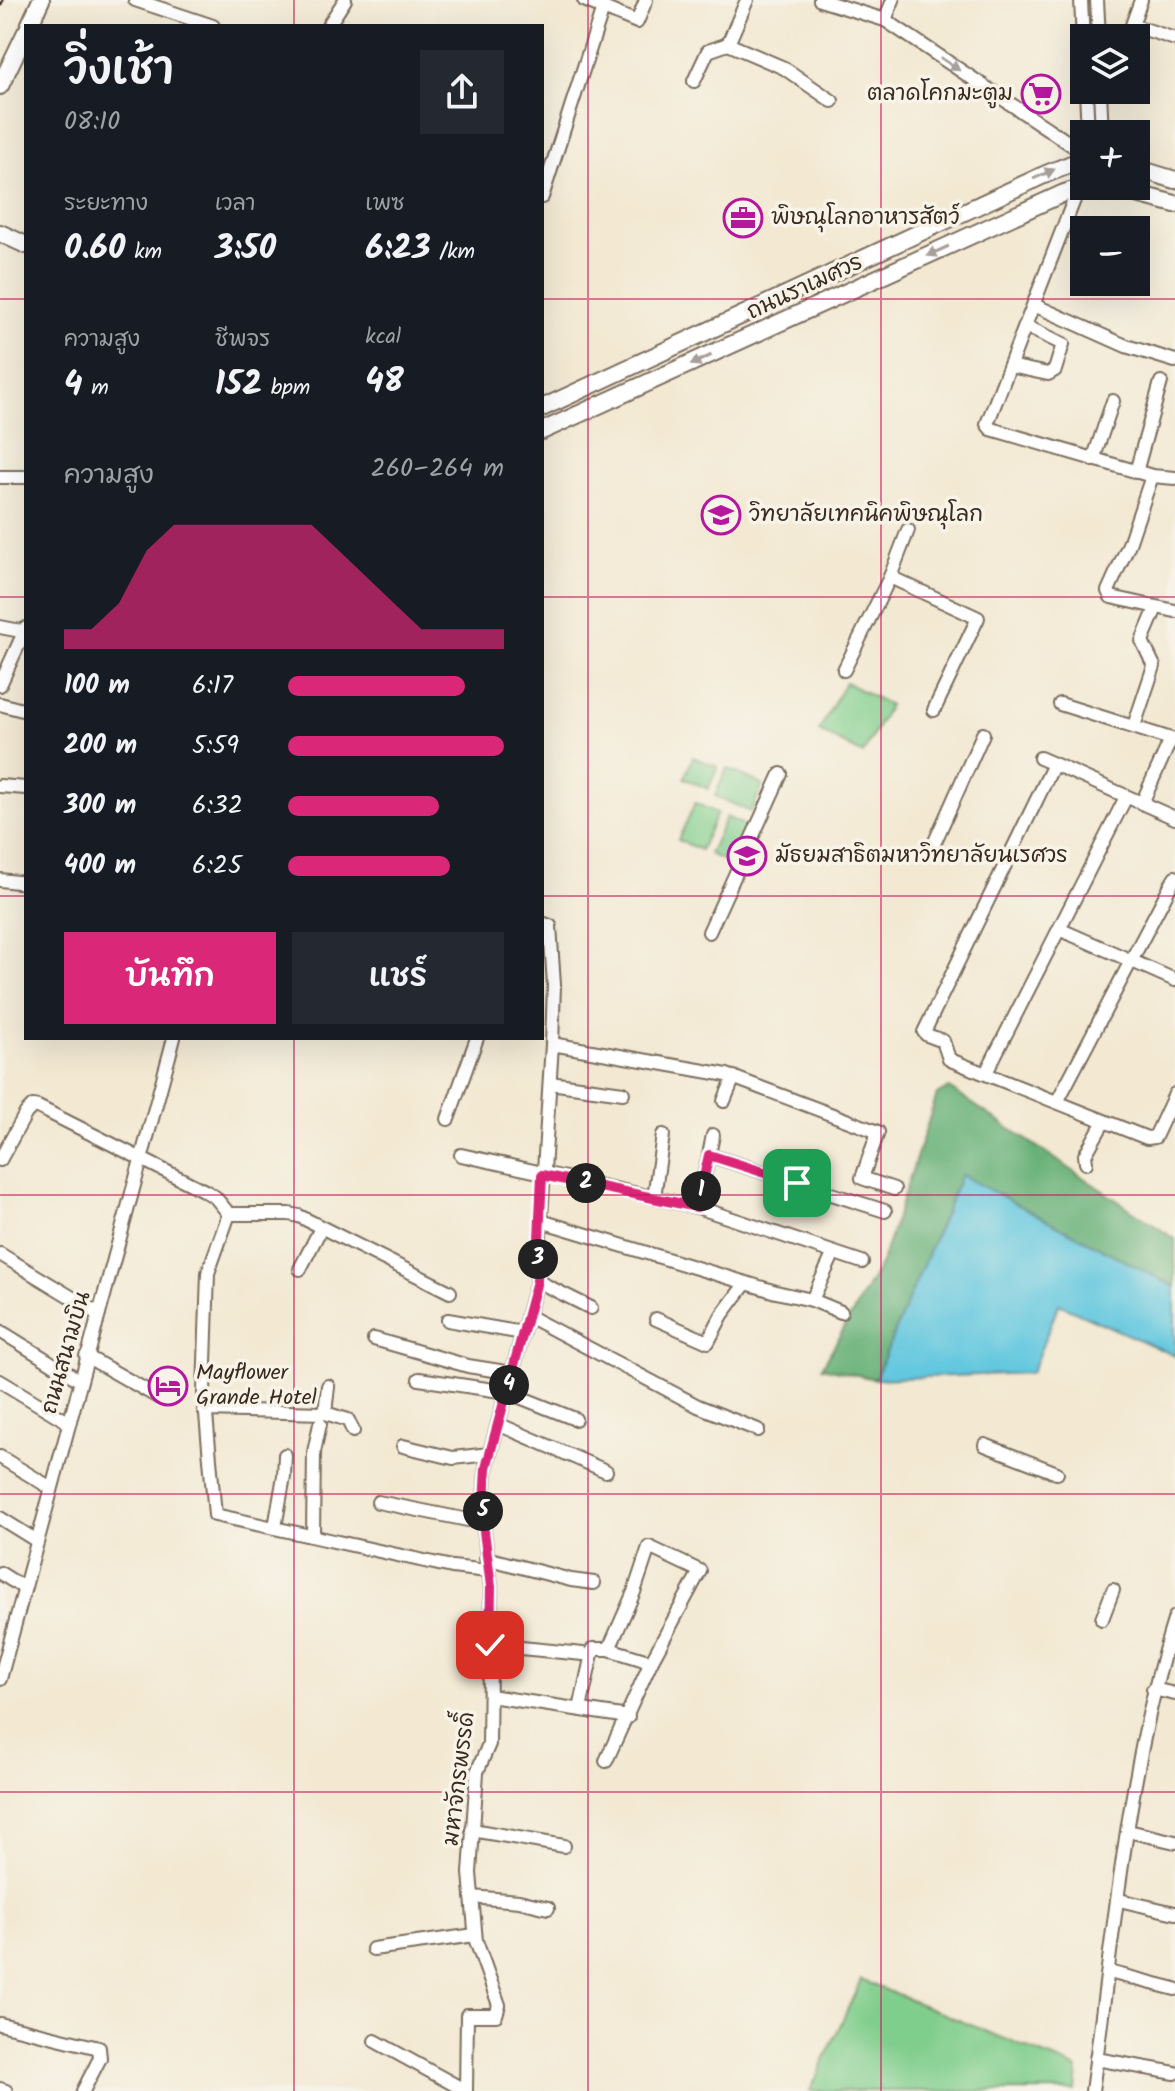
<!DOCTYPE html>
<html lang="th">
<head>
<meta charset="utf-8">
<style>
	body { margin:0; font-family:Kalam,"Playpen Sans Thai",sans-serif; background:#242831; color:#f1f3f6; height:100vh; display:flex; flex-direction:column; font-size:30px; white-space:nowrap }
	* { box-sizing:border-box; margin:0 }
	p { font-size:26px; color:#9ea1a6 }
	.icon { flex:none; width:44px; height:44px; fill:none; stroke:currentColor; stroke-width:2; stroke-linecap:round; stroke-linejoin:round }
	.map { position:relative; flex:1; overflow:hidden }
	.panel { position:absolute; left:24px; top:24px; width:520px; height:1016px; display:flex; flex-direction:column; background:#171b24; border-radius:0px; box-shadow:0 8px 32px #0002 }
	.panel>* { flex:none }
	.buttons { position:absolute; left:1070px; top:24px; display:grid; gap:16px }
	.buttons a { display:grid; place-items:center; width:80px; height:80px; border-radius:0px; background:#171b24; box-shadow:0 8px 32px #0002; font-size:40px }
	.pin { position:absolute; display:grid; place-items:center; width:68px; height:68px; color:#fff; margin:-34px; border-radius:16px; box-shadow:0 4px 12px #0006 }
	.km { position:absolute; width:40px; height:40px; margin:-20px; border-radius:50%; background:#222; color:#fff; font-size:22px; line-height:40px; text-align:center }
	.round { display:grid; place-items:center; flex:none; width:84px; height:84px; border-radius:0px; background:#242831 }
	.headline { display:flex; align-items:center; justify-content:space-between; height:136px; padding:0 40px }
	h1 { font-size:44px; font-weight:600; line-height:60px }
	.stats { display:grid; grid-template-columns:repeat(3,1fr); gap:12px; height:136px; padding:8px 40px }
	.stats div { display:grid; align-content:center }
	.stats b { font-size:34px; font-weight:600 }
	.stats small { font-size:22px; font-weight:400 }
	.stats p { font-size:22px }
	.chart { height:224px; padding:16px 40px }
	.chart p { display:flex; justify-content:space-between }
	.chart svg { width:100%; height:144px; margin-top:8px; fill:#db2777; opacity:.7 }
	.cta { display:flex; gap:16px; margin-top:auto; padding:16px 40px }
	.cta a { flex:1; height:92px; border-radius:0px; background:#db2777; color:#fff; font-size:32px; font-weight:600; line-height:92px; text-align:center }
	.cta a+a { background:#242831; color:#f1f3f6 }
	ul { padding:0 40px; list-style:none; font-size:26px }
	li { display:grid; grid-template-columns:128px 96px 1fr; align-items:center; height:60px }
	li i { height:20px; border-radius:10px; background:#db2777 }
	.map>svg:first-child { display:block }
	.green { fill:#80ce8c; stroke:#5e7c55; stroke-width:2 }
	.forest { fill:#68b178; stroke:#526e4b; stroke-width:2 }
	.water { fill:#62c7df; stroke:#4e787e; stroke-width:2 }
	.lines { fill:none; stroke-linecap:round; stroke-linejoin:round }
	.minor-casing { stroke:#7b6d5d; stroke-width:16 }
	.major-casing { stroke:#7b6d5d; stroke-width:20 }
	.minor { stroke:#fff; stroke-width:12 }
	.major { stroke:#fff; stroke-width:16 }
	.rail { stroke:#3b2a1e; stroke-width:3; stroke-dasharray:12 6; stroke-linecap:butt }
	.oneway { fill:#a79f9a }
	.route-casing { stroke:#fff; stroke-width:16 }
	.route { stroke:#db2777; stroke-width:10 }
	.grid { fill:none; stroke:#c2185b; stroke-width:2; stroke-opacity:0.55 }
	.labels { text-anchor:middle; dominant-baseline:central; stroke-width:7; stroke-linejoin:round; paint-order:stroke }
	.poi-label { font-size:22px; fill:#3b2a1e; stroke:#f7f3e8; text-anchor:start }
	.street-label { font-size:22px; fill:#3b2a1e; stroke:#f7f3e8 }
</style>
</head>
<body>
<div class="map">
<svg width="1175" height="2091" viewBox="0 0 1175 2091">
	<rect width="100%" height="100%" fill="#f7f3e8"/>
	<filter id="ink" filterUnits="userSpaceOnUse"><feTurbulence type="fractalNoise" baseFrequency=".0125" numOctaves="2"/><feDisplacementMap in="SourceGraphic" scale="16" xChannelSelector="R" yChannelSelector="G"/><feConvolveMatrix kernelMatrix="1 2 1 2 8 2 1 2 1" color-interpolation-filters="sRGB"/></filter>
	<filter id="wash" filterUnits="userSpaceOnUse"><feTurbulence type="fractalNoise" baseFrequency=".006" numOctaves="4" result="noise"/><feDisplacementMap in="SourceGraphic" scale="32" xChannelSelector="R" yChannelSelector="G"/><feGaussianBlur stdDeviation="1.8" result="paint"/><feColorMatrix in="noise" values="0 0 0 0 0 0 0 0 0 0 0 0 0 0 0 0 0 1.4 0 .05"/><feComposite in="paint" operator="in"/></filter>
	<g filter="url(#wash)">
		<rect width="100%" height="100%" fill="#f3e9d3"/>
		<g class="green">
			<path d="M845,682L889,705L863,754L819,731Z"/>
			<path d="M693,757L718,767L708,789L684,778Z"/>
			<path d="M727,768L763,785L751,812L715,796Z"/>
			<path d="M695,803L717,813L700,850L678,840Z"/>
			<path d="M726,817L748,827L731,864L709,854Z"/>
			<path d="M861,1980L1078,2069L1076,2091H810Z"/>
		</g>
		<path class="forest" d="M949,1088L1175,1239V1287L961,1175L875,1379L822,1367L882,1261L937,1095Z"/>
		<path class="water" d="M961,1175L1175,1287V1356L1059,1304L1031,1373L875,1379Z"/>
	</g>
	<g filter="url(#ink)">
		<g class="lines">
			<g class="minor-casing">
				<g id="minor">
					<path d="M135,0L213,26"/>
					<path d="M584,0L637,22L646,0"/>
					<path d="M820,0L885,20L1084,153"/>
					<path d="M1081,0L1084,62"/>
					<path d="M1097,0L1099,38"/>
					<path d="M1141,0L1132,25L1175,39"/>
					<path d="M885,20L893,0"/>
					<path d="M328,26L345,0"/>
					<path d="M728,44L747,0"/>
					<path d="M694,81L708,51L728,44L784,68L832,101"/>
					<path d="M1086,90L1088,134"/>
					<path d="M1100,90L1102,134"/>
					<path d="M1079,187L987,424L991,429L1152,476L1129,544L1108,591L1111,597L1175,611"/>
					<path d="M542,197L603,8"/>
					<path d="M1034,305L1126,346L1175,361"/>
					<path d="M1010,366L1048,374L1055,370L1063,344L1025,326"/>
					<path d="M1093,460L1113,401"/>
					<path d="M1136,472L1161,382"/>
					<path d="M1152,476L1175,478"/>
					<path d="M0,477H26"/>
					<path d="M890,577L978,618L934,710"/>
					<path d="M0,627L26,632"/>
					<path d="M844,670L890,577L908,530"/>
					<path d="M0,685L26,628"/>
					<path d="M0,704L26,711"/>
					<path d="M1060,704L1171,739L1142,803"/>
					<path d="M1134,726L1154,666L1142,641L1156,608"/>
					<path d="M1040,758L1054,764L924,1032L927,1035L943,1041L949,1059L953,1061L1147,1138L1155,1137L1175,1094"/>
					<path d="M1054,764L1175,818"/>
					<path d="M0,786L26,788"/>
					<path d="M933,846L983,734"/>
					<path d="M0,880L26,883"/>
					<path d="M1059,929L1175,980"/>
					<path d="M709,932L781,774"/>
					<path d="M552,1044L727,1075L878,1132L862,1178L894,1189"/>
					<path d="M986,1073L1126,797"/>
					<path d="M550,1083L623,1093"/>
					<path d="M724,1101L734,1077"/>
					<path d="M1057,1102L1175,877"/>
					<path d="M448,1119L477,1038"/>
					<path d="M461,1155L697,1207L862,1262"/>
					<path d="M709,1155L713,1135"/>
					<path d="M0,1160L26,1113L33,1106L38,1107L205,1191L215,1197L229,1214L208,1273L204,1392L215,1515L452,1567L488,1571"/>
					<path d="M1086,1163L1085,1155L1103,1123"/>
					<path d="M654,1197L663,1135"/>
					<path d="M697,1207L709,1155L885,1211"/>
					<path d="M229,1214H289L299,1216L450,1292"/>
					<path d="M541,1221L776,1292L812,1300L841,1312"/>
					<path d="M0,1254L99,1314"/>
					<path d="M300,1269L321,1228"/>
					<path d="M537,1281L591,1308"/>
					<path d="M812,1300L831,1259"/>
					<path d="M528,1316L698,1406L758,1430"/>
					<path d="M656,1319L708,1342L722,1315L746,1283"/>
					<path d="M448,1320L523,1333"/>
					<path d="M0,1331L79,1380"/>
					<path d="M374,1339L468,1366L512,1373"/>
					<path d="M86,1356L158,1397"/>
					<path d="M419,1379L507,1392L575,1419"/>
					<path d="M0,1381L68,1422"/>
					<path d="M204,1410L325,1413L348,1420L353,1431"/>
					<path d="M325,1413L328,1386"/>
					<path d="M498,1424L606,1471"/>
					<path d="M985,1445L1057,1473"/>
					<path d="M403,1446L453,1458L490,1454"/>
					<path d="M0,1457L51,1488"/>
					<path d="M378,1502L483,1523"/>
					<path d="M0,1518L37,1541"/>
					<path d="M275,1527L284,1476L285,1455"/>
					<path d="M313,1535L314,1452L320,1424"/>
					<path d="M486,1558L571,1580L594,1583"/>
					<path d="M0,1573L24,1588"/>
					<path d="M1102,1619L1113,1590"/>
					<path d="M490,1645L583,1654"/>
					<path d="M0,1679L174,1038"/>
					<path d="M1153,1689L1175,1694"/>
					<path d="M490,1696L628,1717"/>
					<path d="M580,1709L593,1649H609L651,1662"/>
					<path d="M606,1761L651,1662L700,1571L649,1547L634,1592L609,1649"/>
					<path d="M472,1830L564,1846"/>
					<path d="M1128,1831L1175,1842"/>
					<path d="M472,1897L519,1901L548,1908"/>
					<path d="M1119,1900L1175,1913"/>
					<path d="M373,1949L475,1935"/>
					<path d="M1109,1972L1175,1989"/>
					<path d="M0,2024L99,2048L100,2058L83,2091"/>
					<path d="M375,2041L466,2091"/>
					<path d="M1096,2059L1175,2073"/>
					<path d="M0,2089L6,2091"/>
					<path d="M466,2091L467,2015H496L499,2005L476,1941L470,1873L477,1772L489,1744L491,1587L483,1523L486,1468L537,1281L552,1044L554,985L550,926L542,923"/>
					<path d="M1092,2091C1114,1933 1127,1770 1175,1617"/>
				</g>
			</g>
			<g class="major-casing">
				<g id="major">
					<path d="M29,26L41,0"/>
					<path d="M0,86L26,32"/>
					<path d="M1136,168L1175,180"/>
					<path d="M1106,186L1175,204"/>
					<path d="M0,233L26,245"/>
					<path d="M542,408L1046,174L1084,159"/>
					<path d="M542,431L1064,193L1086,186"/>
				</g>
			</g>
			<use href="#minor" class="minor"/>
			<use href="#major" class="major"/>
			<path class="rail" d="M0,6L3,0"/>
		</g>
		<defs><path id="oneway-solid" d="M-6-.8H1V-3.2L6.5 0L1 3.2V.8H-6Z" transform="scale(2)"/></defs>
		<g class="oneway">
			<use href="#oneway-solid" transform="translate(950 64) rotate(34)"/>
			<use href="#oneway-solid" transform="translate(1044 174) rotate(-24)"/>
			<use href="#oneway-solid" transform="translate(938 251) rotate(155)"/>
			<use href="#oneway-solid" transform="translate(701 360) rotate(155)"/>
		</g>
	</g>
	<g class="lines" filter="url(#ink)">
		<g class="route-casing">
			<path id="route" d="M490,1645L491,1587L483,1523L486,1468L537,1281L542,1175L697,1207L709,1155L797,1183"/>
		</g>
		<use href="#route" class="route"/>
	</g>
	<path class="grid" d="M294,0V26M588,0V2091M881,0V2091M0,299H26M542,299H1175M0,597H26M542,597H1175M0,896H26M542,896H1175M294,1038V2091M0,1195H1175M0,1494H1175M0,1792H1175"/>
	<defs>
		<g id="supermarket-ring" transform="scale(2)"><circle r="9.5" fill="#f7f3e8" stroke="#b5179e" stroke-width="1.5"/><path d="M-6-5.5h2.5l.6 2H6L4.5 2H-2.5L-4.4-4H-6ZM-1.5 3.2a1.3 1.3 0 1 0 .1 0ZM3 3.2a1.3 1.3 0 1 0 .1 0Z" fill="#b5179e"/></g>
		<g id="office-ring" transform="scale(2)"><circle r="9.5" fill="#f7f3e8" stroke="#b5179e" stroke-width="1.5"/><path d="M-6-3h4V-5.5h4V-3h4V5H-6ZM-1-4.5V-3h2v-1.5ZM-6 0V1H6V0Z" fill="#b5179e"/></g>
		<g id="school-ring" transform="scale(2)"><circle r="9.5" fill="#f7f3e8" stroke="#b5179e" stroke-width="1.5"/><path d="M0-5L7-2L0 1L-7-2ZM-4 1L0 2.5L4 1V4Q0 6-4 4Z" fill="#b5179e"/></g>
		<g id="hotel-ring" transform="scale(2)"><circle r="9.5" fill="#f7f3e8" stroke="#b5179e" stroke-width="1.5"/><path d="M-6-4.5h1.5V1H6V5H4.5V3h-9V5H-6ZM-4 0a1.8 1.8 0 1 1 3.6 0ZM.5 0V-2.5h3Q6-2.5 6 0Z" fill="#b5179e"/></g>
	</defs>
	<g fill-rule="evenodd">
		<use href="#supermarket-ring" x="1041" y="94"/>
		<use href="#office-ring" x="743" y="218"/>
		<use href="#school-ring" x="721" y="515"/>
		<use href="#school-ring" x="747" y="856"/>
		<use href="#hotel-ring" x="168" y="1386"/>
	</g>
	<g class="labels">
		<g class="poi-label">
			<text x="1013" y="94" text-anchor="end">ตลาดโคกมะตูม</text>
			<text x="771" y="218">พิษณุโลกอาหารสัตว์</text>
			<text x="749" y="515">วิทยาลัยเทคนิคพิษณุโลก</text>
			<text x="775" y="856">มัธยมสาธิตมหาวิทยาลัยนเรศวร</text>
			<text x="196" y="1373">Mayflower<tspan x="196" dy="25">Grande Hotel</tspan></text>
		</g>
		<g class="street-label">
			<text transform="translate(805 288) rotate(-25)">ถนนราเมศวร</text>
			<text transform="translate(67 1353) rotate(-74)">ถนนสนามบิน</text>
			<text transform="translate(460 1779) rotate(-83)">มหาจักรพรรดิ์</text>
		</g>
	</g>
</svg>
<div class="buttons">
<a><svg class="icon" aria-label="layers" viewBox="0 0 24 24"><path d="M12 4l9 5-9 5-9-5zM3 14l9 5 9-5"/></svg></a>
<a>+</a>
<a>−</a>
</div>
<div class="pin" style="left:797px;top:1183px;background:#1e9e55"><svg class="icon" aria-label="arrive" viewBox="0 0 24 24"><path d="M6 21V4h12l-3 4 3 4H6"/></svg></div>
<div class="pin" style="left:490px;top:1645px;background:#d93025"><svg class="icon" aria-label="check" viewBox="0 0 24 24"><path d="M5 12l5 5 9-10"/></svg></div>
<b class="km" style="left:701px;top:1191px">1</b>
<b class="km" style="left:586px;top:1183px">2</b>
<b class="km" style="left:538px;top:1259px">3</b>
<b class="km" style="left:509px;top:1385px">4</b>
<b class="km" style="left:483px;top:1511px">5</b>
<section class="panel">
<div class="headline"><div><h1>วิ่งเช้า</h1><p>08:10</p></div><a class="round"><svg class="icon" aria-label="share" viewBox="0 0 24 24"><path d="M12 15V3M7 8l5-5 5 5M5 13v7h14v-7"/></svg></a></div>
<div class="stats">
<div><p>ระยะทาง</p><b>0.60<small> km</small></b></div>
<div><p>เวลา</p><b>3:50</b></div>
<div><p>เพซ</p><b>6:23<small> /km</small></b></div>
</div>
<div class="stats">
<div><p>ความสูง</p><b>4<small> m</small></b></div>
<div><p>ชีพจร</p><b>152<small> bpm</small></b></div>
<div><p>kcal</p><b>48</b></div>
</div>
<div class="chart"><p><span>ความสูง</span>260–264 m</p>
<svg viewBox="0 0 160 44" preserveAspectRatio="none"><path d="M0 44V38L10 38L20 30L30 14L40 6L50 6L60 6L70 6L80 6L90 6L100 14L110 22L120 30L130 38L140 38L150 38L160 38V44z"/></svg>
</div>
<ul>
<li><b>100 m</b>6:17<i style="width:82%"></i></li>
<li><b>200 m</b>5:59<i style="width:100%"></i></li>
<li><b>300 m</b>6:32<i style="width:70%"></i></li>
<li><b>400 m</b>6:25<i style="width:75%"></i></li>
</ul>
<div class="cta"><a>บันทึก</a><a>แชร์</a></div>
</section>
</div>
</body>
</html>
